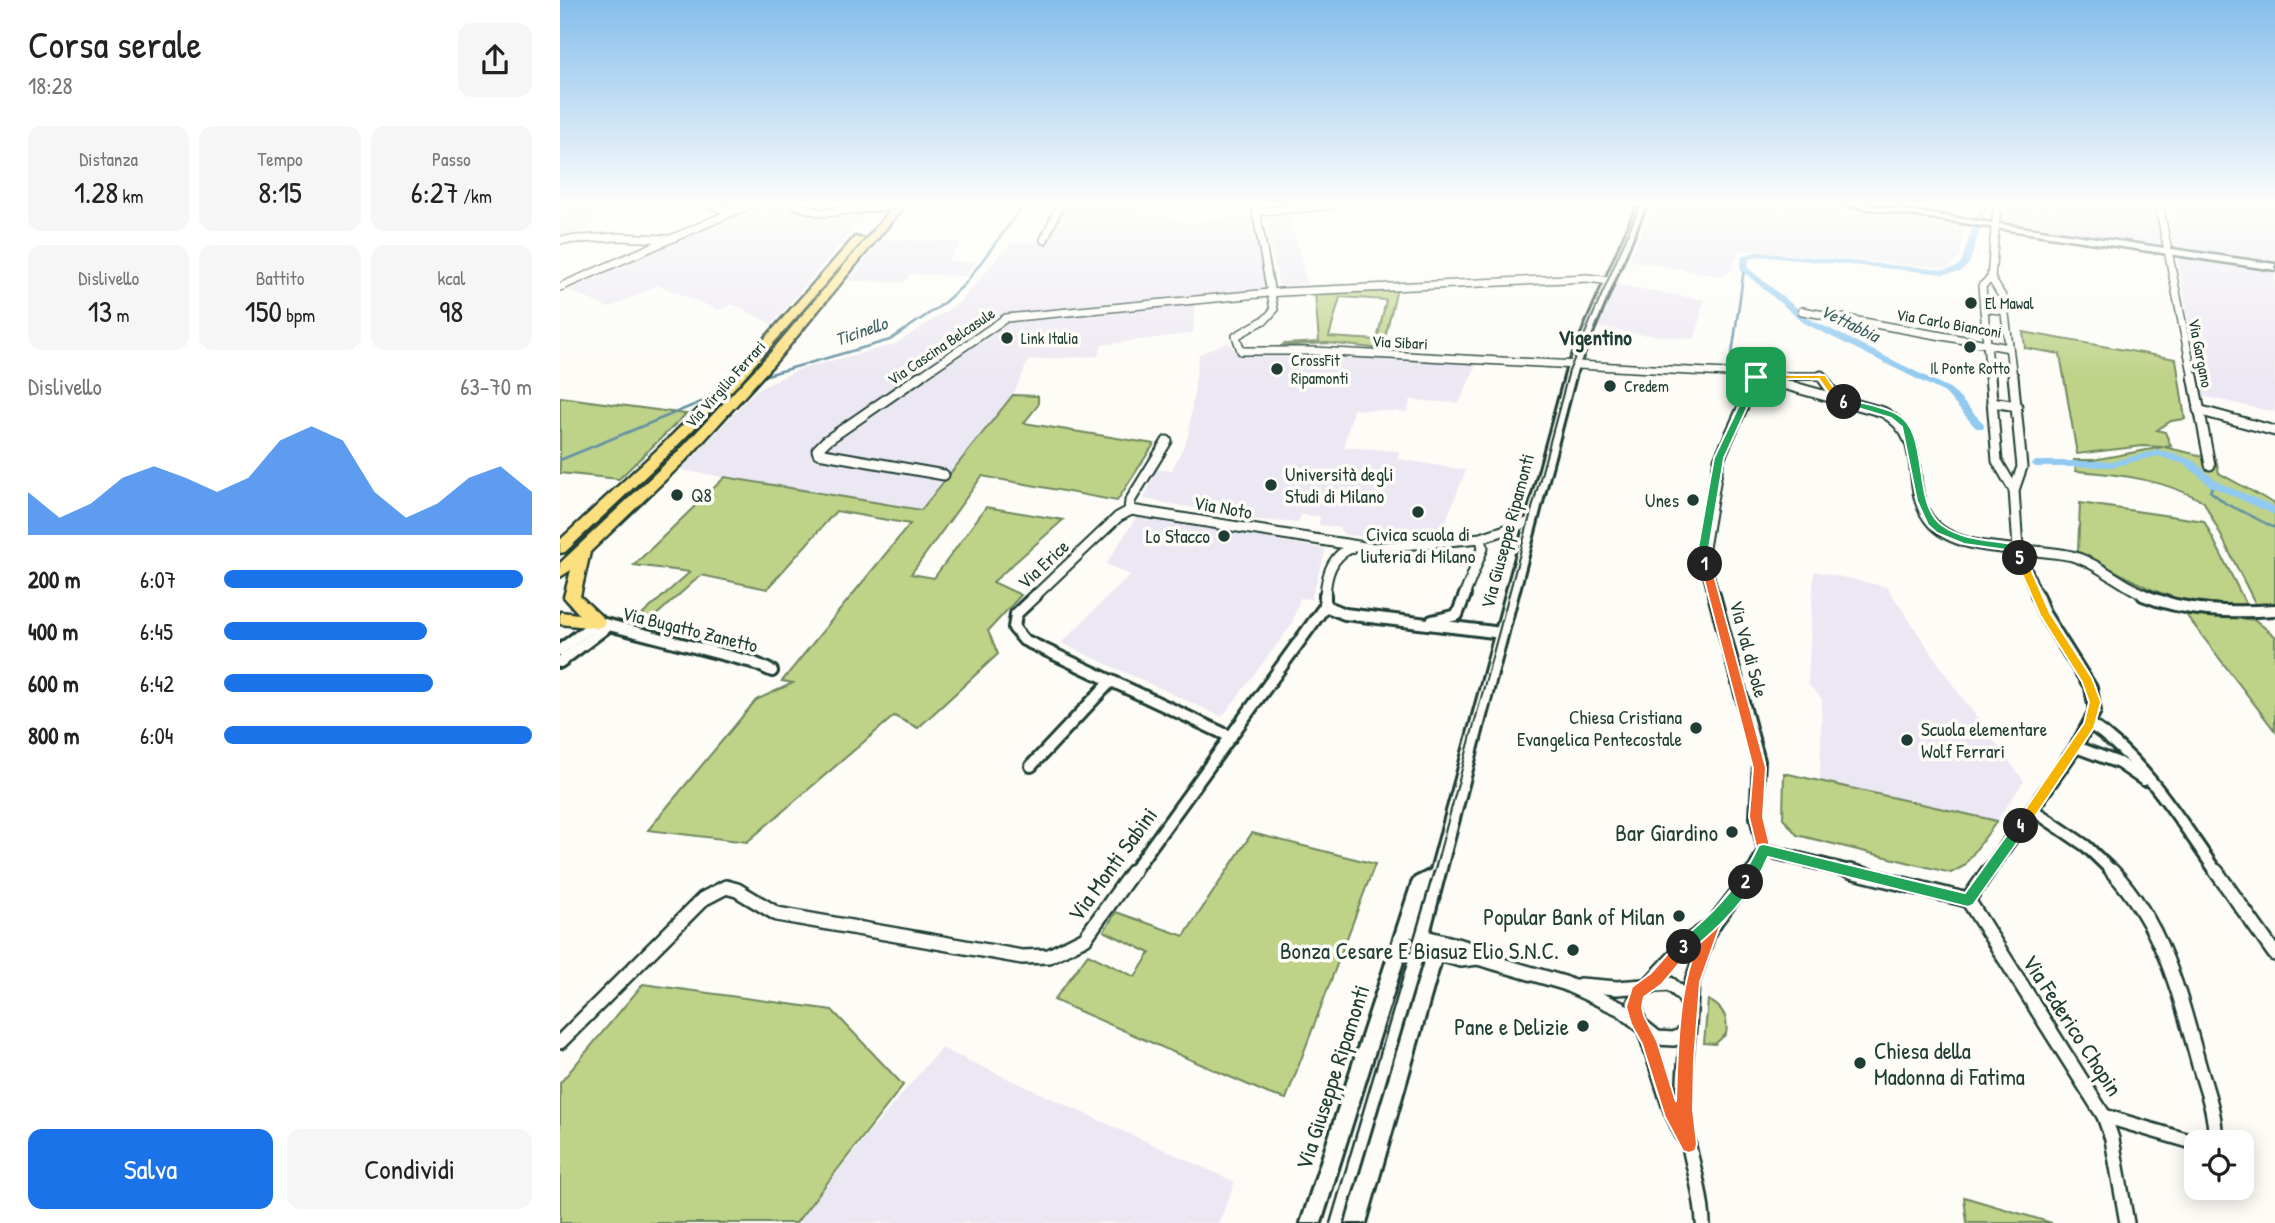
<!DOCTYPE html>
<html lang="it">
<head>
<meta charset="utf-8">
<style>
	body { margin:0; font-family:"Patrick Hand",sans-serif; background:#f6f6f6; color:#222; height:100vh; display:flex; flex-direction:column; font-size:26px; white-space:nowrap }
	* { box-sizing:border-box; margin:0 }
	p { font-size:23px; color:#767676 }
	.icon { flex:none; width:38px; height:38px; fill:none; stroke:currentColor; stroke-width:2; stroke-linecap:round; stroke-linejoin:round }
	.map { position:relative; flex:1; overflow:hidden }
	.panel { display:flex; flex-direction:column; background:#fff; width:560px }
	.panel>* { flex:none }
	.fabs { position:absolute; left:1624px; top:1130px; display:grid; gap:14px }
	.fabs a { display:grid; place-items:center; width:70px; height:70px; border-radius:14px; background:#fff; box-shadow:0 4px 18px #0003; font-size:35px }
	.pin { position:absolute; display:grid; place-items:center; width:60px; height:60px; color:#fff; margin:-30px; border-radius:14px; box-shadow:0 4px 10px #0006 }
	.km { position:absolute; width:35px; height:35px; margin:-18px; border-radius:50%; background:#222; color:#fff; font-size:19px; line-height:35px; text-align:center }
	.round { display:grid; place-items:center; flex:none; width:74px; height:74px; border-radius:14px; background:#f6f6f6 }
	.headline { display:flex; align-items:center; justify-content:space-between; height:119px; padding:0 28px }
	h1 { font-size:38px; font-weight:600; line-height:52px }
	.stats { display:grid; grid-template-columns:repeat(3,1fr); gap:10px; height:119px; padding:7px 28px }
	.stats div { display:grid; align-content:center; border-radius:14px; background:#f6f6f6; text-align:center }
	.stats b { font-size:30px; font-weight:600 }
	.stats small { font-size:19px; font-weight:400 }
	.stats p { font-size:19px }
	.chart { height:196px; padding:14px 28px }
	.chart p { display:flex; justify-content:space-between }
	.chart svg { width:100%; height:126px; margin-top:7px; fill:#1a73e8; opacity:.7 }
	.button { display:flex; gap:14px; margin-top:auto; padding:14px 28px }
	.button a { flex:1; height:80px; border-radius:14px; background:#1a73e8; color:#fff; font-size:28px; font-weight:600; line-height:80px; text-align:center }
	.button a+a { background:#f6f6f6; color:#222 }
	ul { padding:0 28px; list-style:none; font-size:23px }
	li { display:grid; grid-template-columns:112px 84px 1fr; align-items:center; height:52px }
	li i { height:18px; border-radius:9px; background:#1a73e8 }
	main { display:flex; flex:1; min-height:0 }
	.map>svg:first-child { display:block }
	.built { fill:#ece8f3 }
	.green { fill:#bed288; stroke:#6e885e; stroke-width:2; fill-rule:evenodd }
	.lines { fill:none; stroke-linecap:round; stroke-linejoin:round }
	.stream { stroke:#6392a5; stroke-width:2.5 }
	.canal { fill:#91caf1; fill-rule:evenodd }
	.minor-far3-casing { stroke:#1f3d34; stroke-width:10 }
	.minor-far2-casing { stroke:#1f3d34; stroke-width:13 }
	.minor-far1-casing { stroke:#1f3d34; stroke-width:16 }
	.minor-casing { stroke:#1f3d34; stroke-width:18 }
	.tertiary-casing { stroke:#1f3d34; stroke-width:6 }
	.secondary-casing { stroke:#1f3d34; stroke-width:5 }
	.primary-casing { stroke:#1f3d34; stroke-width:5 }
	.minor-far3 { stroke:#fdfcf7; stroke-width:7 }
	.minor-far2 { stroke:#fdfcf7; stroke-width:9 }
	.minor-far1 { stroke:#fdfcf7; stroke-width:10 }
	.minor { stroke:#fdfcf7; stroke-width:13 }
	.tertiary { fill:#fdfcf7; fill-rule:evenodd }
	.secondary { fill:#fdfcf7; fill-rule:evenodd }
	.primary { fill:#fce080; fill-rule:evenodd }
	.tram-far1 { stroke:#1f3d34; stroke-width:2 }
	.tram { stroke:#1f3d34; stroke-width:2.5 }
	.split-1 { fill:#22a559; stroke:#fff; stroke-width:2 }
	.split-2 { fill:#f0652b; stroke:#fff; stroke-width:2 }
	.split-3 { fill:#f0652b; stroke:#fff; stroke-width:2 }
	.split-4 { fill:#22a559; stroke:#fff; stroke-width:2 }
	.split-5 { fill:#f5b400; stroke:#fff; stroke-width:2 }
	.split-6 { fill:#22a559; stroke:#fff; stroke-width:2 }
	.split-7 { fill:#f5b400; stroke:#fff; stroke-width:2 }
	.poi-dot { fill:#1f3d34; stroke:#fdfcf7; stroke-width:2.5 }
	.labels { text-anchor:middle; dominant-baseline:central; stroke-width:7; stroke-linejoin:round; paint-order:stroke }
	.far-poi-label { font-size:16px; fill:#1f3d34; stroke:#fdfcf7; text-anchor:start }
	.far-street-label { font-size:16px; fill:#1f3d34; stroke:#fdfcf7 }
	.far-water-label { font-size:18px; font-style:italic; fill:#3c6063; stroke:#fdfcf7 }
	.poi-label { font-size:19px; fill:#1f3d34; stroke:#fdfcf7; text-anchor:start }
	.street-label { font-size:19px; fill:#1f3d34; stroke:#fdfcf7 }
	.far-district-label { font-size:21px; font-weight:bold; fill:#1f3d34; stroke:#fdfcf7 }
	.near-poi-label { font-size:23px; fill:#1f3d34; stroke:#fdfcf7; text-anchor:end }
	.near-street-label { font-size:23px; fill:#1f3d34; stroke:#fdfcf7 }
</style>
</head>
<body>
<main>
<section class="panel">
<div class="headline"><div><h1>Corsa serale</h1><p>18:28</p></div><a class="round"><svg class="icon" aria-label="share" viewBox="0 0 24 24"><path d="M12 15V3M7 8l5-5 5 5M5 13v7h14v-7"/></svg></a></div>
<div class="stats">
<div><p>Distanza</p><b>1.28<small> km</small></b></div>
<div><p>Tempo</p><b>8:15</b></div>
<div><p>Passo</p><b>6:27<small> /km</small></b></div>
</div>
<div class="stats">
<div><p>Dislivello</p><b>13<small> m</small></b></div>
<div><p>Battito</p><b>150<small> bpm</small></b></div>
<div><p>kcal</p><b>98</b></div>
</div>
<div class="chart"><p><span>Dislivello</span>63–70 m</p>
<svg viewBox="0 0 160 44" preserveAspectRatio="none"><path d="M0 44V29L10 38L20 33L30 24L40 20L50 24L60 29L70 24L80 11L90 6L100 11L110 29L120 38L130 33L140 24L150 20L160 29V44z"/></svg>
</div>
<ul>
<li><b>200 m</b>6:07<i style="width:97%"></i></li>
<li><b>400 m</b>6:45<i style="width:66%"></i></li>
<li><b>600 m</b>6:42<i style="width:68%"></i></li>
<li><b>800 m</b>6:04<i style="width:100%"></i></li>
</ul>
<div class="button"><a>Salva</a><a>Condividi</a></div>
</section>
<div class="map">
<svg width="1715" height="1223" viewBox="0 0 1715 1223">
	<rect width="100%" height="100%" fill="#fdfcf7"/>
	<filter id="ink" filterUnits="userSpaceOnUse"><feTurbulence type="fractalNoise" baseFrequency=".0143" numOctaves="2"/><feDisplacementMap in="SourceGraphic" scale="14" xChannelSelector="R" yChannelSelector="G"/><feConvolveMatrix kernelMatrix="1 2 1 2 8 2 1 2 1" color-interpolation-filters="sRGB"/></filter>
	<g filter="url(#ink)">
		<g class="built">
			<path d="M4,205H57L35,221L21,236L0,238V209Z"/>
			<path d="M218,205L266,217L307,213L212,324L173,304L159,310L98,285L49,308L4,288L193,207Z"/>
			<path d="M505,205H591L582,211L624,221L625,224L696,212L711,293L635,301L633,333L542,345L538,356L469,360L453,395L361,510L121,470L196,390L240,369L336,344L400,302L450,243L488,242Z"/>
			<path d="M1093,205H1249L1404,228L1400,257L1389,268L1179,250L1171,271L1162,276L1069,260Z"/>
			<path d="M1438,205L1596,207L1604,250L1435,226Z"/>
			<path d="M1606,205H1715V263L1614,248Z"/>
			<path d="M730,214L747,285L719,286L705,216Z"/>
			<path d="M322,239L401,242L388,261L415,262L405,276L351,274L344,282L288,281Z"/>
			<path d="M1617,256L1715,270V412L1642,396Z"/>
			<path d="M1048,283L1144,300L1135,339L1077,334L1030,326Z"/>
			<path d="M668,342L678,355H749L917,364L899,403L850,400L848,412L793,409L784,447L839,451L838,459L906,470L882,531L822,538L785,535L778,527L759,525L760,516L741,515L738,523L673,518V515L584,499L596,470H612L628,437L639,354Z"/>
			<path d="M577,516L766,549L751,599L740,598L731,626L662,717L501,643L570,575L546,564Z"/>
			<path d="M1254,571L1327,587L1395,688L1464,781L1437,821L1260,781L1262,699L1248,684Z"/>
			<path d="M381,1048L675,1182L659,1223H237L304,1139Z"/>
		</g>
		<g class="green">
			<path d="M830,289H837L822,349L767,343L721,346L724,344L759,342L755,293ZM780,297L826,300L817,340L769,337Z"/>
			<path d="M1463,332L1616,359L1625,419L1611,421L1597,430L1605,432L1611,446L1604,447L1656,459L1659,473L1715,504V603L1696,605L1644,502C1606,480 1560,474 1516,471L1514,460H1533L1603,447L1583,446L1517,454L1500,354L1465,348Z"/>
			<path d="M453,395L478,396V405L464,423L594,444L557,501L422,476L351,574L374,578L426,507L503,520L433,582L461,595L428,631L438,654L358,728L334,716L187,842L88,830L196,700L233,683L222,681L350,524L276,511L207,589L141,575L83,627L74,622L130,572L74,565L165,477L361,510Z"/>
			<path d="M0,397L126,414L59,479L0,473Z"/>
			<path d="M1520,503L1644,521L1688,608L1614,598L1588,588L1518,552Z"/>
			<path d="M1624,612L1695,620L1715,636V731Z"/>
			<path d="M1224,773L1437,821L1404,866L1391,873L1237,835L1223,818Z"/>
			<path d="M692,833L815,864L726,1099L709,1094L494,1000L528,954L575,977L590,953L544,931L556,912L624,936Z"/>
			<path d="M83,984L272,1010L343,1085L236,1223H0V1083Z"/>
			<path d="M1148,1000C1163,1007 1169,1018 1166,1034L1155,1044L1144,1043Z"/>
			<path d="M1404,1197L1492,1223H1407Z"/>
		</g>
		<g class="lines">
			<g class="stream">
				<path d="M1170,369L1184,269"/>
				<path d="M207,375L330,340L380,306L404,285L464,205"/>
				<path d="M0,460L151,398"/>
				<path d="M1654,484L1650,491L1665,503L1715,528"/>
			</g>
			<g class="canal">
				<path d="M1420,205H1428L1409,264L1400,272L1384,274L1198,256L1189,259L1188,268L1250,319L1391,389L1424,424V428H1416L1385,393L1244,323L1180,269L1182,256L1197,252L1384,270L1395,268L1401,263Z"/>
				<path d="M1598,450L1617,454L1634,461L1658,482L1715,507V515L1650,486L1626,465L1598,456L1553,467H1476L1471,464L1476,461H1553Z"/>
			</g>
			<g class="minor-far3-casing">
				<g id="minor-far3">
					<path d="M151,205L171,212"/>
					<path d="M235,205L261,213L343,205"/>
					<path d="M695,205L714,310L706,319L676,336L681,351H754L1186,374L1201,378"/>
					<path d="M1437,205L1431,278L1443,298L1453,378"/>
					<path d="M1599,205L1633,378"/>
					<path d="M696,212L774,205"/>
					<path d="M0,240L58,237L106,239"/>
					<path d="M484,240L500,205"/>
					<path d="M0,287L189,205"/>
					<path d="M1424,308L1445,311"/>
					<path d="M1242,311L1449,348"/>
					<path d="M1203,376H1261L1263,378"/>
					<path d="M358,378L446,318L721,292L1028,278L1049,281"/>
					<path d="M1430,378L1422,286L1431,278"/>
				</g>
			</g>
			<g class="minor-far2-casing">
				<g id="minor-far2">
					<path d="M360,376L266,441L257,450L258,453L384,475"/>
					<path d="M1195,376L1323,412C1373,440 1341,490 1373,524C1403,555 1471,546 1512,556C1540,564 1561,585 1587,596"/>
					<path d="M1261,376L1278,400"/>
					<path d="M1430,376L1437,461L1454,490"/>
					<path d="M1453,376L1462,467L1454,490L1458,548L1477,596"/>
					<path d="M1633,376L1650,465"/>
					<path d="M1432,402L1457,406"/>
					<path d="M1638,410L1715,431"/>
					<path d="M569,511L570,501L607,441"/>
					<path d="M475,596L558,517L571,510L811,548L921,538L970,522"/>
					<path d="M765,596C766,576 771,556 791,548"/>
					<path d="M904,596L923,548L921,538"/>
					<path d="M1154,596L1143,554L1159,459L1196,378"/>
				</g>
			</g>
			<g class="minor-far1-casing">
				<g id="minor-far1">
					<path d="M476,595L456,614L454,628L464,640L671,737"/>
					<path d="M765,595V606"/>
					<path d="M1154,595L1199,761L1196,817L1204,850L1193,873"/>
					<path d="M1583,595C1625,612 1670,613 1715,610"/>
					<path d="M765,606L785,614L942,633"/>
					<path d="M872,621L897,615L905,595"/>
					<path d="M0,650L37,622L192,662L212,671"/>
					<path d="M0,662L48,626"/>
					<path d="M1530,724C1584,760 1620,820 1657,873"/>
					<path d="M1516,747L1559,763L1584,780"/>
					<path d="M471,766L551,681"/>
					<path d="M1473,810L1526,846L1554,873"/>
					<path d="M1204,850L1297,873"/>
					<path d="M572,873L765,606"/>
					<path d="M1427,873L1516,747L1535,711L1531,688L1485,615L1477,595"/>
				</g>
			</g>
			<g class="minor-casing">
				<g id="minor">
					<path d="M1290,871L1408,900"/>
					<path d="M1552,871C1603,925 1620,995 1639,1065C1646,1090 1657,1116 1655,1143"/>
					<path d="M1656,871L1715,954"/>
					<path d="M1408,900L1428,871"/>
					<path d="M1408,900L1544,1116L1552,1139L1567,1223"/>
					<path d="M861,936L904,947L918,958L1004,983L1061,1009L1097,1038L1114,1039L1122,1035L1129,1026L1132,982L1147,937L1154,923L1194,871"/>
					<path d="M875,953L901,960L918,958"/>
					<path d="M1091,982L1130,940L1154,924"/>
					<path d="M1020,985L1057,988L1110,984L1123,995L1129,1006"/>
					<path d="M1079,1023L1074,1003L1081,988"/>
					<path d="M1129,1027C1125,1061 1121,1097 1126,1131C1131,1162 1142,1191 1143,1223"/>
					<path d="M1085,1031L1111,1111L1124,1138"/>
					<path d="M0,1042L143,899L166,887L177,890L217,914L462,957L489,956L525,938L573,871"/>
					<path d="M1544,1116L1636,1143"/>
				</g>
			</g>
			<g class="tertiary-casing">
				<path id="tertiary" d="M1078,205H1086L1017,369L869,934L883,953L806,1223H786L866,955L851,936L761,1223H741L852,883L855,878L871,870L1007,369Z"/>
			</g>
			<g class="secondary-casing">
				<path id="secondary" d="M1283,205H1308L1715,264V270Z"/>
			</g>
			<g class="primary-casing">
				<g id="primary">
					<path d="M335,205H345L219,358L129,457L30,552L20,596L43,618L45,622L43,626L37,628L0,624V612L19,614L4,597L11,570L0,577V563L119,451L211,352Z"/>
					<path d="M295,237L304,239L177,385L107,456L5,552L0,553V540L97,450L169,379Z"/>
				</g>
			</g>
			<use href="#minor-far3" class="minor-far3"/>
			<use href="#minor-far2" class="minor-far2"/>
			<use href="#minor-far1" class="minor-far1"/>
			<use href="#minor" class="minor"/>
			<use href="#tertiary" class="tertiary"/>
			<use href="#secondary" class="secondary"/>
			<use href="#primary" class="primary"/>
			<path class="tram-far1" d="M874,873L1009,371L1080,205"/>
			<path class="tram" d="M770,1223L874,871"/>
		</g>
	</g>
	<linearGradient id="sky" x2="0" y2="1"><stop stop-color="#85bdec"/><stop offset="0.54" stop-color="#fefefb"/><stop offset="1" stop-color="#fefefb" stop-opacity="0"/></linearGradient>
	<rect width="1715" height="377" fill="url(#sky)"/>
	<path class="split-1" d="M1193,376L1201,377L1164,458L1148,554L1151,564L1145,567L1142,566L1137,554L1154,458Z"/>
	<path class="split-2" d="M1145,560L1151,564L1206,768L1203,817L1211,850L1201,874L1191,887L1186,889L1179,882L1197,850L1189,817L1193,768L1140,564Z"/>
	<path class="split-3" d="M1186,876L1193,882L1159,929L1140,982L1134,1061L1133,1110L1137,1144L1135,1151L1129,1153L1123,1151L1105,1117L1082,1044L1071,1024L1066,1007L1072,987L1091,973L1118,942L1124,940L1129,942L1131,947L1129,952L1102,984L1084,997L1082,1007L1084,1016L1097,1041L1116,1102C1118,1041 1118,976 1148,921C1156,905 1170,891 1181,877Z"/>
	<path class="split-4" d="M1461,820L1466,821V830L1413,905L1408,907L1208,857C1192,896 1161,926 1129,952L1124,954L1118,952L1116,947L1118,942C1152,915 1181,885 1199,845L1204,844L1405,893L1457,821Z"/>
	<path class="split-5" d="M1460,554L1466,558L1490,613L1532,678L1541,702L1534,728L1466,830L1461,832L1457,830V821L1524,723L1529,702L1522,682L1480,615L1455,558Z"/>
	<path class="split-6" d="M1284,399C1301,403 1322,406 1337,414C1371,431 1351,505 1383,526C1406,542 1435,539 1462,546L1464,561H1457L1453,551L1404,544L1377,533L1368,525L1357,501L1342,427L1331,418L1281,403L1280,402Z"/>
	<path class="split-7" d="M1196,375H1265L1281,398L1289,402L1284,404L1275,402L1259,379H1193V376Z"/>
	<g class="poi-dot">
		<circle cx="1411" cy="303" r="7"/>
		<circle cx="447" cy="338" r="7"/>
		<circle cx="1410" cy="347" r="7"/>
		<circle cx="717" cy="369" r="7"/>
		<circle cx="1050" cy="386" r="7"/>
		<circle cx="711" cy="485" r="7"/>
		<circle cx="117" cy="495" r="7"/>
		<circle cx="1133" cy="500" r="7"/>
		<circle cx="858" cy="512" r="7"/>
		<circle cx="664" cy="536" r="7"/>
		<circle cx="1136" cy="728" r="7"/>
		<circle cx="1347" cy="740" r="7"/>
		<circle cx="1172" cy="832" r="7"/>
		<circle cx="1119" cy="916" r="7"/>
		<circle cx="1013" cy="950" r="7"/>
		<circle cx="1023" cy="1026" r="7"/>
		<circle cx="1300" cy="1063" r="7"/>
	</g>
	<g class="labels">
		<g class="far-poi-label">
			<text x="1425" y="303">El Mawal</text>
			<text x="461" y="338">Link Italia</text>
			<text x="731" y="360">CrossFit<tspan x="731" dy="18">Ripamonti</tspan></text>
			<text x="1410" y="368" text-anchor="middle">Il Ponte Rotto</text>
			<text x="1064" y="386">Credem</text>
		</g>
		<g class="far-street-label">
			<text transform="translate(1389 323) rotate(10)">Via Carlo Bianconi</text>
			<text transform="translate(840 342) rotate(3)">Via Sibari</text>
			<text transform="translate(381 346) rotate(-34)">Via Cascina Belcasule</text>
			<text transform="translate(1641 353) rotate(79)">Via Gargano</text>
			<text transform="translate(165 384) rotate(-48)">Via Virgilio Ferrari</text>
		</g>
		<g class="far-water-label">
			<text transform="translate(1290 323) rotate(26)">Vettabbia</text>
			<text transform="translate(301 331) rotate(-19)">Ticinello</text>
		</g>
		<g class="poi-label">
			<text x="725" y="474">Università degli<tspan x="725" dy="22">Studi di Milano</tspan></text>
			<text x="131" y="495">Q8</text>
			<text x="1119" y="500" text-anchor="end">Unes</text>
			<text x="858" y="534" text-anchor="middle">Civica scuola di<tspan x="858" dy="22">liuteria di Milano</tspan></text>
			<text x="650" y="536" text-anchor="end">Lo Stacco</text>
			<text x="1122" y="717" text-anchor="end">Chiesa Cristiana<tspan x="1122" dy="22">Evangelica Pentecostale</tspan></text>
			<text x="1361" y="729">Scuola elementare<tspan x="1361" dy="22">Wolf Ferrari</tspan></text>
		</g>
		<g class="street-label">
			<text transform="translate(663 507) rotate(10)">Via Noto</text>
			<text transform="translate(947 531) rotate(-75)">Via Giuseppe Ripamonti</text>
			<text transform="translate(483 564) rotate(-43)">Via Erice</text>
			<text transform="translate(130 629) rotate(14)">Via Bugatto Zanetto</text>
			<text transform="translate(1189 649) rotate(75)">Via Val di Sole</text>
		</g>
		<g class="far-district-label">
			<text x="1035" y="337">Vigentino</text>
		</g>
		<g class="near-poi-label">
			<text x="1158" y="832">Bar Giardino</text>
			<text x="1105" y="916">Popular Bank of Milan</text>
			<text x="999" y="950">Bonza Cesare E Biasuz Elio S.N.C.</text>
			<text x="1009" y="1026">Pane e Delizie</text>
			<text x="1314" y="1050" text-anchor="start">Chiesa della<tspan x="1314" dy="26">Madonna di Fatima</tspan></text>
		</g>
		<g class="near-street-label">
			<text transform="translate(552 864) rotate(-54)">Via Monti Sabini</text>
			<text transform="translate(1513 1025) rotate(57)">Via Federico Chopin</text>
			<text transform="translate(772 1077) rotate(-72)">Via Giuseppe Ripamonti</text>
		</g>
	</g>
</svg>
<div class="fabs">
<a><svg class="icon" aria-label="locate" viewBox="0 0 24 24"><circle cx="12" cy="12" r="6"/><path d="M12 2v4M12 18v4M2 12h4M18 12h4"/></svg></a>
</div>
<div class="pin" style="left:1196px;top:377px;background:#1e9e55"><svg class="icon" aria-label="arrive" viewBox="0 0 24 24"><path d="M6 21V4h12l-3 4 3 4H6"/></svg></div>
<b class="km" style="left:1145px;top:564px">1</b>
<b class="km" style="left:1186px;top:882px">2</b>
<b class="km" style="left:1124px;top:947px">3</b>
<b class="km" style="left:1461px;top:826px">4</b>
<b class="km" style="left:1460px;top:558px">5</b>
<b class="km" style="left:1284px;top:402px">6</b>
</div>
</main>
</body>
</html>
